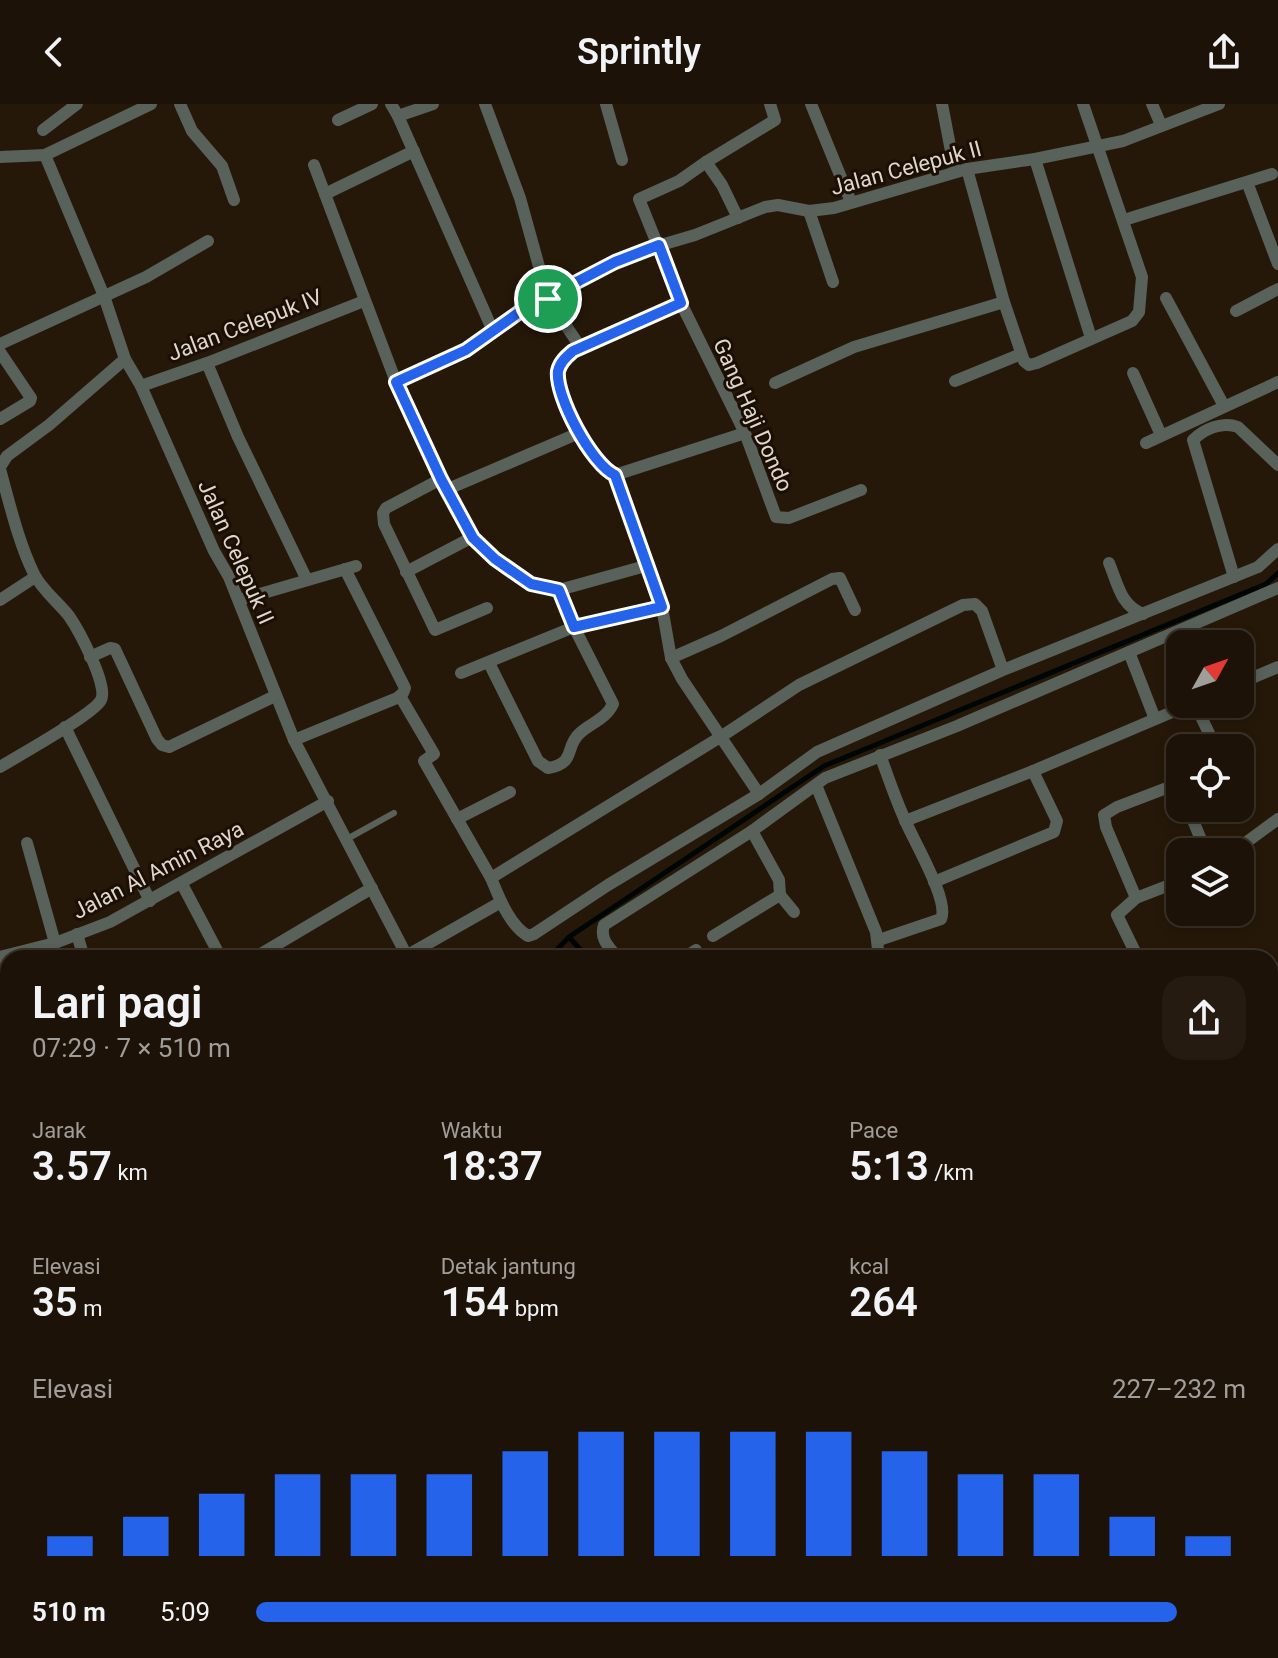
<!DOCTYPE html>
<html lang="id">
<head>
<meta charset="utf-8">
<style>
	body { margin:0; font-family:Roboto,sans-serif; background:#251b11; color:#f1f3f6; height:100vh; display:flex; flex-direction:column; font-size:30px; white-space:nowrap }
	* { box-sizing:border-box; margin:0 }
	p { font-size:26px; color:#a09e9b }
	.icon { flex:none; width:44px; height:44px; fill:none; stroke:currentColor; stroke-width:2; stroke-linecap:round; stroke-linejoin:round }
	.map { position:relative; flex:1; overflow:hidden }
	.side { position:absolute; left:0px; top:846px; width:1278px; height:708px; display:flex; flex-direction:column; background:#1c1207; border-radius:24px 24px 0 0; box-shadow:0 4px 12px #0003,0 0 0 2px #3a3228 }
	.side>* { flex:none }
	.needle { width:52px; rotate:50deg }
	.fabs { position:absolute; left:1166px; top:526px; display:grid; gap:16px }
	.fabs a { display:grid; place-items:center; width:88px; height:88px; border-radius:16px; background:#1c1207; box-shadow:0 4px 12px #0003,0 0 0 2px #3a3228; font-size:40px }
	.pin { position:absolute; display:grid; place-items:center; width:68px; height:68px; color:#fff; margin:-34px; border:4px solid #fff; border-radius:50%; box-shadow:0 2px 8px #0007 }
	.round { display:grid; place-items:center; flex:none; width:84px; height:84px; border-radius:24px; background:#251b11 }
	.overview { display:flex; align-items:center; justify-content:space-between; height:136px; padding:0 32px }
	h1 { font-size:44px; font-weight:600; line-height:60px }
	.figures { display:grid; grid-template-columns:repeat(3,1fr); gap:12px; height:136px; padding:8px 32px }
	.figures div { display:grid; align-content:center }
	.figures b { font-size:40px; font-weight:600 }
	.figures small { font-size:22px; font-weight:400 }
	.figures p { font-size:22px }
	.chart { height:224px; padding:16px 32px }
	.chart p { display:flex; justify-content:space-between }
	.chart svg { width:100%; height:144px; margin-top:8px; stroke:#2563eb; stroke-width:6 }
	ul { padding:0 32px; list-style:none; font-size:26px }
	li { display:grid; grid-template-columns:128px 96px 1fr; align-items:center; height:60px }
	li i { height:20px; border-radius:10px; background:#2563eb }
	header { display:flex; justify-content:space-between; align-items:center; height:104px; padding:0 32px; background:#1c1207; font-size:36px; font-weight:600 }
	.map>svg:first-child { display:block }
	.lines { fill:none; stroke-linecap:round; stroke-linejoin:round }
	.stream { stroke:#000506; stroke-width:5 }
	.service { stroke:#58615a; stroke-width:6 }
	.minor { stroke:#58615a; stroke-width:12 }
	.tertiary { stroke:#58615a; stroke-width:14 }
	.route-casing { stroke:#fff; stroke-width:16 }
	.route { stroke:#2563eb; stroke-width:10 }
	.labels { text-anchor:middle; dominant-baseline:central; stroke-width:6; stroke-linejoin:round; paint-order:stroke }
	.street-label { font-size:22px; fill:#dfd6cd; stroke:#1b0f03 }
</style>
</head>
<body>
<header><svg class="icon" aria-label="back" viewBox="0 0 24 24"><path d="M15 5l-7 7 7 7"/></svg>Sprintly<svg class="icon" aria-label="share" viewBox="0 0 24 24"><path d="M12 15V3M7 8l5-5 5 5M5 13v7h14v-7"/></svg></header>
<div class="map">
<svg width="1278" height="1554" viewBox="0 0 1278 1554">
	<rect width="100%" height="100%" fill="#251809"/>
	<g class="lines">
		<g class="stream">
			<path d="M569,833L588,854"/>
			<path d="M549,854L569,833L824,662L1266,480L1278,469"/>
			<path d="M0,1075L8,1070"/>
			<path d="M0,1507L8,1501"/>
		</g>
		<g class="service">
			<path d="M347,735L394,709"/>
			<path d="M882,1546L887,1554"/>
			<path d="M957,1546L962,1554"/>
		</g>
		<g class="minor">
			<path d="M180,0L192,27L222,62L234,96"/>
			<path d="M391,0L398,12L433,0"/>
			<path d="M485,0L520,94L548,195L581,244"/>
			<path d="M606,0L622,56"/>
			<path d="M811,0L851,98"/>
			<path d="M942,0L955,68"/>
			<path d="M1152,0L1161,21"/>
			<path d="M398,12L493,227"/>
			<path d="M338,16L372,0"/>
			<path d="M43,26L77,0"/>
			<path d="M45,51L104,192L125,255L141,282L214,447L229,473L294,636L408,854"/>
			<path d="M0,53L45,51L151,0"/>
			<path d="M1035,55L1091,234"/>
			<path d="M706,58L679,77L639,95L681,199L745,329L776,413L789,414L861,386"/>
			<path d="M314,61L396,278L441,375L473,434L495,455L531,480L559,486L649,461L662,503L671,554L682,575L759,690"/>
			<path d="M967,65L1004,198L1024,257L1029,261L1037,259L1132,217L1139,208L1142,173L1083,0"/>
			<path d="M1247,78L1278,160"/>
			<path d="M325,90L414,47"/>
			<path d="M809,107L833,178"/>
			<path d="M738,114L722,81L706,58L775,16L770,0"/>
			<path d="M1124,116L1272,70"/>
			<path d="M1166,194L1224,302"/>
			<path d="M1236,207L1278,185"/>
			<path d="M0,240L146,173L208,137"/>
			<path d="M0,248L31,294L30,297L0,315"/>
			<path d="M207,259L238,333L307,476"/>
			<path d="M1133,269L1161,331"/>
			<path d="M955,277L1021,250"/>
			<path d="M396,278L466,246L521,207L615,158L644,146L695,131L765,103L778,101L809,107L834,104L967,65L1035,55L1123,37L1219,0"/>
			<path d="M775,279L854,243L1004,198"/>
			<path d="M141,282L207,259L364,197"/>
			<path d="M1146,339L1278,278"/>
			<path d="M0,363L7,352L49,321L125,255"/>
			<path d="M0,365C10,401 18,437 34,470C42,486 58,498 69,512C78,525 109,582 101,596C94,610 18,652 0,663"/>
			<path d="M615,371L745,329"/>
			<path d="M441,375L386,404L383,409L384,420L435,526L487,504"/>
			<path d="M448,385L579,329"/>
			<path d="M1109,459C1118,480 1120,501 1143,510"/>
			<path d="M649,461L615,371C592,361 554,292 558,267C560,258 567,252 573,247L681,199"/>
			<path d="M406,468L467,436"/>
			<path d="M1234,473L1193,336C1204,325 1222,317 1238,323L1278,361"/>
			<path d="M0,496L35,473"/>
			<path d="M239,496L356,462"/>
			<path d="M1129,548L1155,615"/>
			<path d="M90,553L110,544L115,545L157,635L162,641L169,643L275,592"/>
			<path d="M671,554L721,532L832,475L840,474L855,506"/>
			<path d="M489,559L538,657L548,664C577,659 564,643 580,629C591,619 606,615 613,600L574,523L559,486"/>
			<path d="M1003,566L982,507L975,500L963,501L799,581L722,632L491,774C499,793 509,821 528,832L534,830L608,781L759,690L817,648L1003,566L1258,463L1278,445"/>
			<path d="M461,569L574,523L662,503"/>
			<path d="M1240,579L1278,563"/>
			<path d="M400,592L434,650L424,657L491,774"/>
			<path d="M1195,600L1216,644"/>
			<path d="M65,623L150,797"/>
			<path d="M294,636L397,594L403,589L405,584L345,465"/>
			<path d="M816,681L876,828L879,854"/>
			<path d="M1188,704L1206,748"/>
			<path d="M457,715L510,688"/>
			<path d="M905,717L1033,667L1191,600"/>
			<path d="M27,739L55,839"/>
			<path d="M1233,748L1278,715"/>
			<path d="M934,778L1054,728L1057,717L1033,667"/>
			<path d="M182,780L221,854"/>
			<path d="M780,791L794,808"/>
			<path d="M1136,794L1106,723L1104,711L1117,703L1164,685L1172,683L1180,687"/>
			<path d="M77,830L84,854"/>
			<path d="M713,832L780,791L779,776L752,727"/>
			<path d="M879,836L941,815C950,797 913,736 905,716C895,694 888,672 880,651"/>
			<path d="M406,852L501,798"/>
			<path d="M0,853L55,839L110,818L328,697"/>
			<path d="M1,853L8,873"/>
			<path d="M254,854L372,784"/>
			<path d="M618,854C610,844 599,835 604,821L752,727L825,674L957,622L1278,484"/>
			<path d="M684,854L696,846"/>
			<path d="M1138,854L1117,811L1136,794L1180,777"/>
			<path d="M1270,876L1278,874"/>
			<path d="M1270,967L1278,963"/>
			<path d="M1270,1012L1278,1007"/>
			<path d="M0,1108L8,1101"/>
			<path d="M0,1214L8,1224"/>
			<path d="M1270,1216L1278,1210"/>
			<path d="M1270,1239L1278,1278"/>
			<path d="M1271,1297L1278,1309"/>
			<path d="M0,1346L8,1356"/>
			<path d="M0,1384L8,1377"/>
			<path d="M0,1470L8,1479"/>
			<path d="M0,1493L8,1486"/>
			<path d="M0,1522L8,1515"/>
			<path d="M55,1546L62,1554"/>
			<path d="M135,1546L141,1554"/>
			<path d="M219,1546L226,1554"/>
			<path d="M429,1546L433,1554"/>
			<path d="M710,1546L714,1554"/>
			<path d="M1136,1546L1139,1554"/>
			<path d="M291,1554L301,1546"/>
			<path d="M390,1554L400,1546"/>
			<path d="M453,1554L466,1546"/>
		</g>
		<g class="tertiary">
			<path d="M1270,1521L1278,1516"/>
			<path d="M1213,1554L1227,1546"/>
		</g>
	</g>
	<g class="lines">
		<g class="route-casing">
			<path id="route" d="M659,141L681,199L573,247C567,252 560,258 558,267C555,292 592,361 615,371L662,503L574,523L559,486L531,480L495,455L473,434L441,375L396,278L466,246L521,207L615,158Z"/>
		</g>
		<use href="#route" class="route"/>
	</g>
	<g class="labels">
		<g class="street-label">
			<text transform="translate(906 64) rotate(-15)">Jalan Celepuk II</text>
			<text transform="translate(245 221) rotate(-21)">Jalan Celepuk IV</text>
			<text transform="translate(753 311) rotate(66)">Gang Haji Dondo</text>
			<text transform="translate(236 448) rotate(66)">Jalan Celepuk II</text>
			<text transform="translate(158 766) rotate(-27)">Jalan Al Amin Raya</text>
		</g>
	</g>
</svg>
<div class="fabs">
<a><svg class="needle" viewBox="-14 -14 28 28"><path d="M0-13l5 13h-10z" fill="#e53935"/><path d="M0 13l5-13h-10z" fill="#a09e9b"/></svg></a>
<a><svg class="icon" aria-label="locate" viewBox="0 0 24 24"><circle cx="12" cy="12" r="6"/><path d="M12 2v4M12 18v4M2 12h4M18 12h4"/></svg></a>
<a><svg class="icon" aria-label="layers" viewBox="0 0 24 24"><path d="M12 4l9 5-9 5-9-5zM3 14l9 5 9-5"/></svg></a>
</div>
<div class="pin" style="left:548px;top:195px;background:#1e9e55"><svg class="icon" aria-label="arrive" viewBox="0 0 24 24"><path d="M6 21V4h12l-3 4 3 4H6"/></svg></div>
<section class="side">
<div class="overview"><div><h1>Lari pagi</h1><p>07:29 · 7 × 510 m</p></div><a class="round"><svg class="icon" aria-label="share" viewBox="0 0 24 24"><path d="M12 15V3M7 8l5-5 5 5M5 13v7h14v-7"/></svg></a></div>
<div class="figures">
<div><p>Jarak</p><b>3.57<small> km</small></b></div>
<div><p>Waktu</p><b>18:37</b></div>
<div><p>Pace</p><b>5:13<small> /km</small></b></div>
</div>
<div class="figures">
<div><p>Elevasi</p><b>35<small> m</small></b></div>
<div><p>Detak jantung</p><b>154<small> bpm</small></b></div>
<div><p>kcal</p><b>264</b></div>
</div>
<div class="chart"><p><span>Elevasi</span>227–232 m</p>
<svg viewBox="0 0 160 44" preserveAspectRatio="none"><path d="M5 44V38M15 44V32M25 44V25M35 44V19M45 44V19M55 44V19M65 44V12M75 44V6M85 44V6M95 44V6M105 44V6M115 44V12M125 44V19M135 44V19M145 44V32M155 44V38"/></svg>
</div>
<ul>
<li><b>510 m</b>5:09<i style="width:93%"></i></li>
</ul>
</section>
</div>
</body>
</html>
